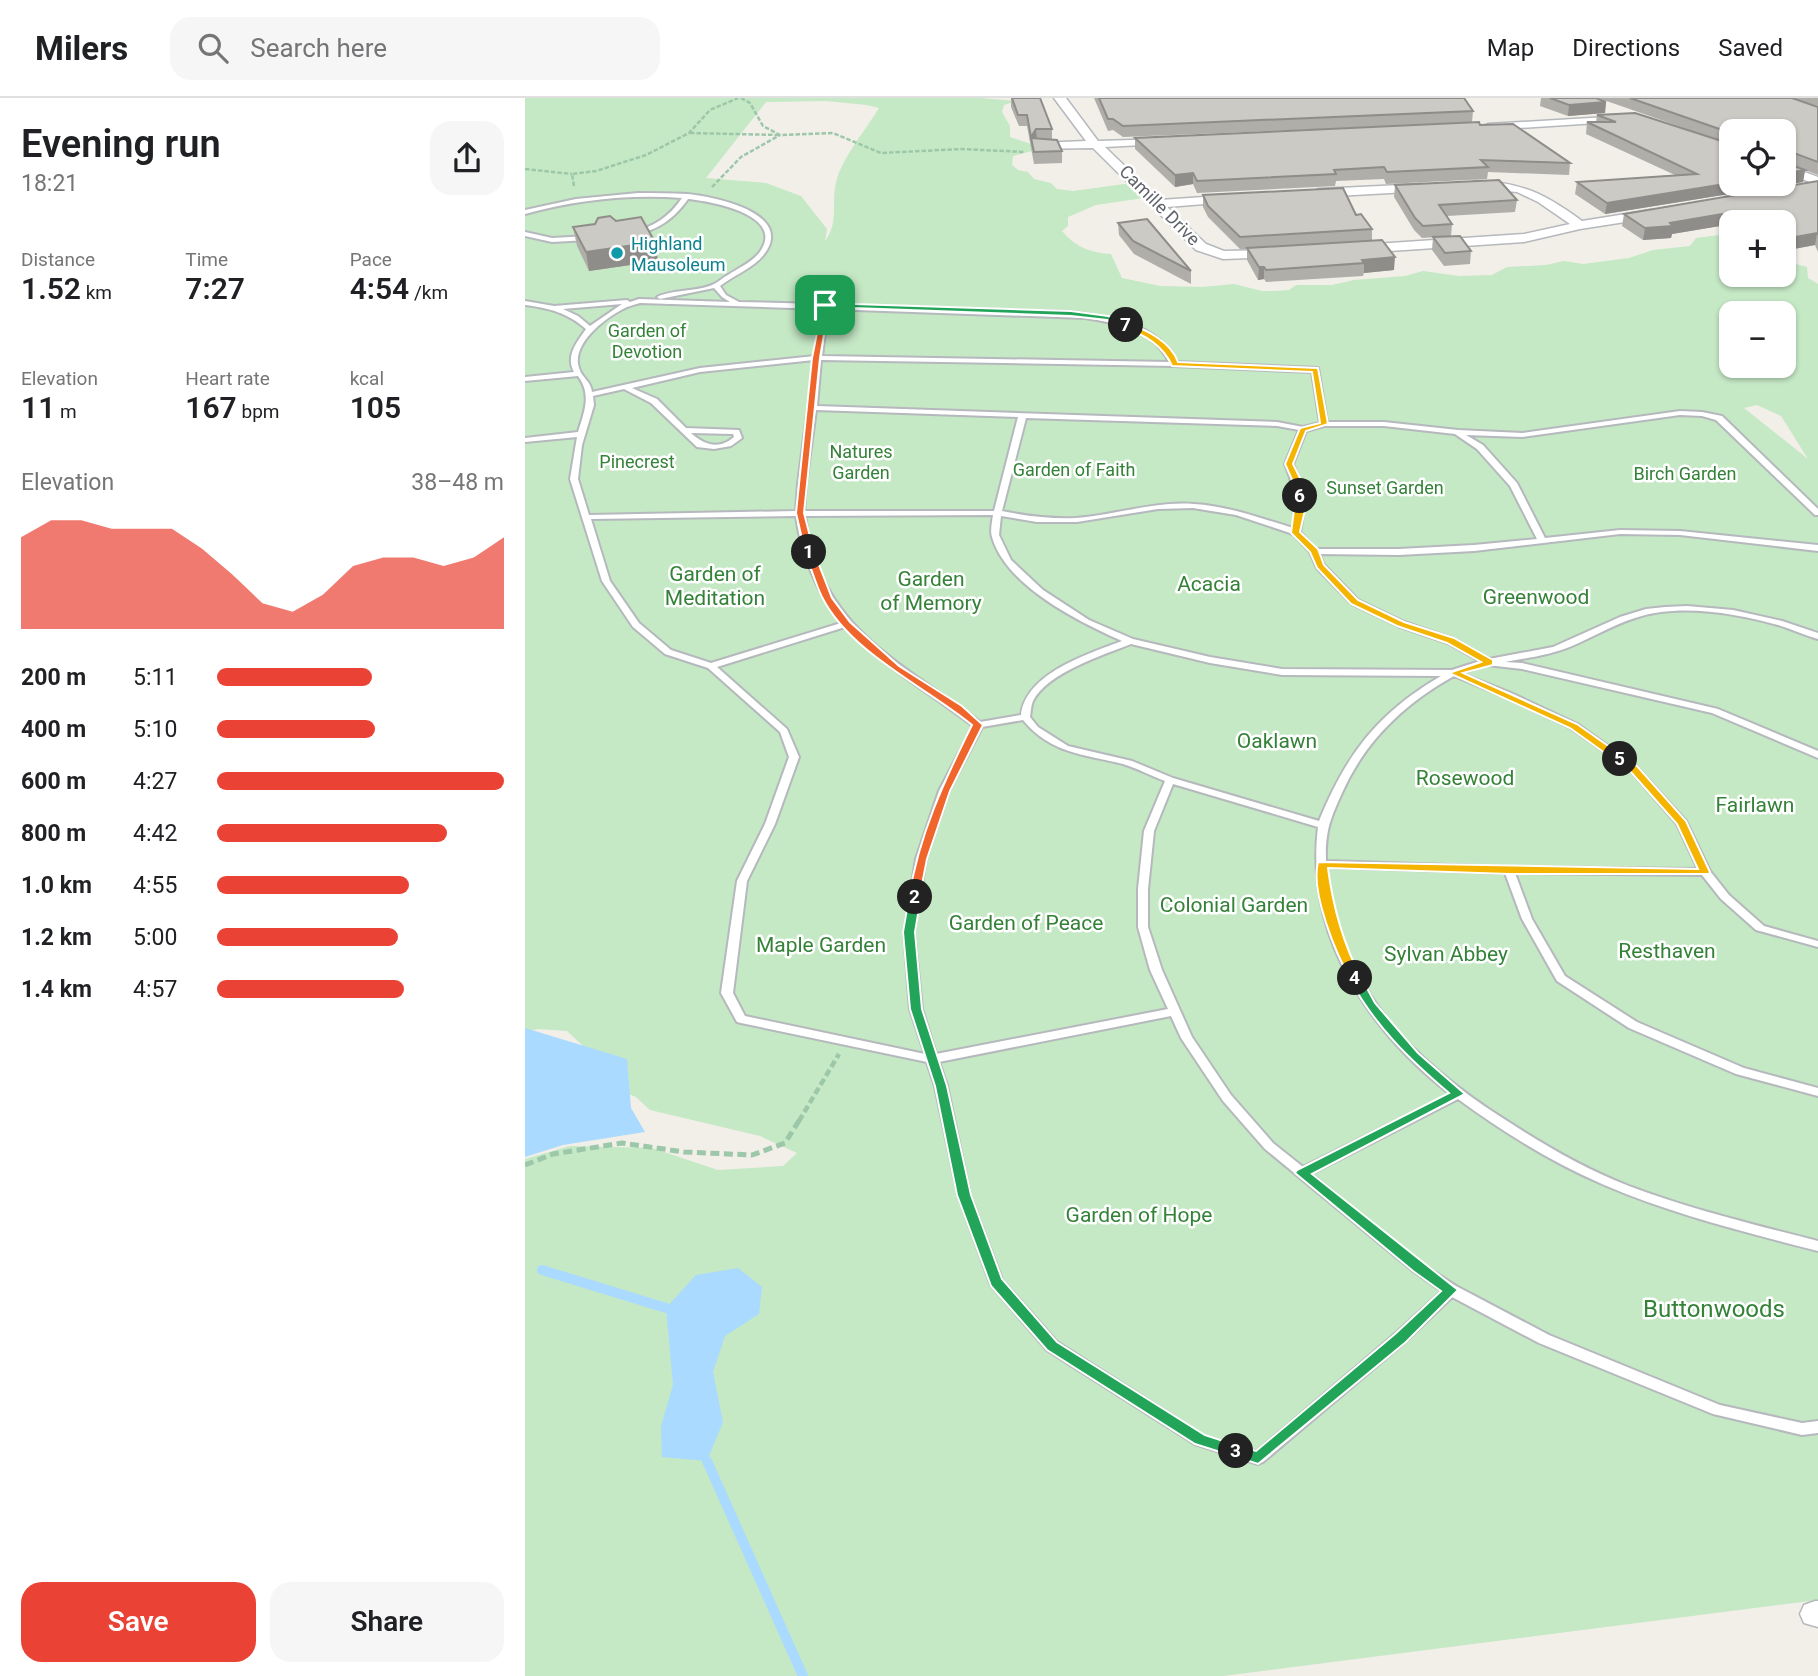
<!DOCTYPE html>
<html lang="en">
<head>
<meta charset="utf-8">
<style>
	body { margin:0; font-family:Roboto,sans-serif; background:#f6f6f6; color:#202124; height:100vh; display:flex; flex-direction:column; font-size:26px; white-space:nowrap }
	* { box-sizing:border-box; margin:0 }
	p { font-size:23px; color:#757577 }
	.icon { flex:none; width:38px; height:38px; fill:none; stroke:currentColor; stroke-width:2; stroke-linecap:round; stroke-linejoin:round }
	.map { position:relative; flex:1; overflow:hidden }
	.sheet { display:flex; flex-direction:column; background:#fff; width:525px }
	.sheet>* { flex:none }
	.controls { position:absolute; left:1194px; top:21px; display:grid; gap:14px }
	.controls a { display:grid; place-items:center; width:77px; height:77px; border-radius:14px; background:#fff; box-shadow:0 2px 5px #0004; font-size:35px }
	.pin { position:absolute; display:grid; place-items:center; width:60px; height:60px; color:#fff; margin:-30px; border-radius:14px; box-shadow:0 4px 10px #0006 }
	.km { position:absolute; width:35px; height:35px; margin:-18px; border-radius:50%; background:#222; color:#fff; font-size:19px; line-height:35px; text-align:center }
	.round { display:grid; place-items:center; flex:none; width:74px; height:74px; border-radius:21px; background:#f6f6f6 }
	.head { display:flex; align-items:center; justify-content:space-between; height:119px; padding:0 21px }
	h1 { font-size:38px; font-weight:600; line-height:52px }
	.metrics { display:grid; grid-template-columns:repeat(3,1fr); gap:10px; height:119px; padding:7px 21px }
	.metrics div { display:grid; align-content:center }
	.metrics b { font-size:30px; font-weight:600 }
	.metrics small { font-size:19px; font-weight:400 }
	.metrics p { font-size:19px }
	.chart { height:196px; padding:14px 21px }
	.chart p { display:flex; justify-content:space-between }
	.chart svg { width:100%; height:126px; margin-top:7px; fill:#ea4335; opacity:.7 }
	.primary-button { display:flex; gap:14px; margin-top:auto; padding:14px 21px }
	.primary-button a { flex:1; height:80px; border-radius:21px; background:#ea4335; color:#fff; font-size:28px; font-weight:600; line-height:80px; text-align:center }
	.primary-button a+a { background:#f6f6f6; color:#202124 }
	ul { padding:0 21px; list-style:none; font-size:23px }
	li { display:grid; grid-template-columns:112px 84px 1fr; align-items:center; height:52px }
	li i { height:18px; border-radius:9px; background:#ea4335 }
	header { display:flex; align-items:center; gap:42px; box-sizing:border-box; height:98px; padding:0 35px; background:#fff; border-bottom:2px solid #e0e0e0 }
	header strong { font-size:33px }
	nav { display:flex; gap:38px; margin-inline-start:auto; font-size:24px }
	.search { width:490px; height:63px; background:#f6f6f6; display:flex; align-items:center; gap:18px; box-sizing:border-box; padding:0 24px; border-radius:21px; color:#757577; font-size:26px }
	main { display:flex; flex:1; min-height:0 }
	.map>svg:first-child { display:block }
	.green { fill:#c5e8c5; fill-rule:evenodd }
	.water { fill:#aadaff }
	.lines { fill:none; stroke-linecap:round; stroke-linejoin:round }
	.stream { stroke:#aadaff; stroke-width:10 }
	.lane-casing { stroke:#b5b8bc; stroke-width:4 }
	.street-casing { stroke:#b5b8bc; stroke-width:3 }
	.path-far2 { stroke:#9cc7a9; stroke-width:2.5; stroke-dasharray:4.5 2; stroke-linecap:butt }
	.path-far1 { stroke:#9cc7a9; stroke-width:4.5; stroke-dasharray:7 3.5; stroke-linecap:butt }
	.path { stroke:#9cc7a9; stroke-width:5; stroke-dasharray:9 4.5; stroke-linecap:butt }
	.lane { fill:#fff; fill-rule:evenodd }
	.street { fill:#fff; fill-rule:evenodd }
	.wall { fill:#afaea9 }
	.shaded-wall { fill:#8f8d8a }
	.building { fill:#cccac5; stroke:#8f8d8a; stroke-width:2 }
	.split-1 { fill:#f0652b; stroke:#fff; stroke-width:2 }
	.split-2 { fill:#f0652b; stroke:#fff; stroke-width:2 }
	.split-3 { fill:#22a559; stroke:#fff; stroke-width:2 }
	.split-4 { fill:#22a559; stroke:#fff; stroke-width:2 }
	.split-5 { fill:#f5b400; stroke:#fff; stroke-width:2 }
	.split-6 { fill:#f5b400; stroke:#fff; stroke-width:2 }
	.split-7 { fill:#f5b400; stroke:#fff; stroke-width:2 }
	.split-8 { fill:#22a559; stroke:#fff; stroke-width:2 }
	.culture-dot { fill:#0f9aa8; stroke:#fff; stroke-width:2.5 }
	.labels { text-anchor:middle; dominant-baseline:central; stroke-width:5; stroke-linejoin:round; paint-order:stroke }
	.far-street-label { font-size:18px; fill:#5f6368; stroke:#fff }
	.far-culture-label { font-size:18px; fill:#0d838f; stroke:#fff; text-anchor:start }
	.far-park-label { font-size:18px; fill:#348238; stroke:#fff }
	.park-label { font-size:21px; fill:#348238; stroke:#fff }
	.near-park-label { font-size:24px; fill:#348238; stroke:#fff }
</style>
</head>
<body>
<header>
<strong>Milers</strong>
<div class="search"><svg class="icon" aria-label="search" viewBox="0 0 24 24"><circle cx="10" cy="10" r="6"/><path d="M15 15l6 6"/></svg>Search here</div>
<nav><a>Map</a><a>Directions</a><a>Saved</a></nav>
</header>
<main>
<section class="sheet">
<div class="head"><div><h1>Evening run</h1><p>18:21</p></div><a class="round"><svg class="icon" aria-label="share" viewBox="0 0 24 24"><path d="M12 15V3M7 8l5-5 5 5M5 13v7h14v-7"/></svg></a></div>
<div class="metrics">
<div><p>Distance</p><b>1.52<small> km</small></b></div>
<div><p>Time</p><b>7:27</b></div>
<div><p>Pace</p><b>4:54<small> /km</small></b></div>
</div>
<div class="metrics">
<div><p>Elevation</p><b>11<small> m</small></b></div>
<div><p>Heart rate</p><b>167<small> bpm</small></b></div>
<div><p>kcal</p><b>105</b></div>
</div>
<div class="chart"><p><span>Elevation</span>38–48 m</p>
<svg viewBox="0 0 160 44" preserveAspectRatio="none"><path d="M0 44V12L10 6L20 6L30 9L40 9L50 9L60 16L70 25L80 35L90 38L100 32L110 22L120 19L130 19L140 22L150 19L160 12V44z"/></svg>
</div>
<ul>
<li><b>200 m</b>5:11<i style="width:54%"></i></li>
<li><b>400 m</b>5:10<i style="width:55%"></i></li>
<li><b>600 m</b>4:27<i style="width:100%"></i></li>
<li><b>800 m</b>4:42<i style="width:80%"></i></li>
<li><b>1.0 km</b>4:55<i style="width:67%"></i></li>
<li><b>1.2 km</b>5:00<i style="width:63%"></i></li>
<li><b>1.4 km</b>4:57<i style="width:65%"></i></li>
</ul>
<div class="primary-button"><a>Save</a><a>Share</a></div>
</section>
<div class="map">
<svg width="1293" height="1578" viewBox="0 0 1293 1578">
	<rect width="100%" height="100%" fill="#f1efe8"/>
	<path class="green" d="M0,0H456L491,3L479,7L477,14L485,28V39L518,50L488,58L487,67L493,72L503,74L509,81L526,85L532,91L548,93L607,85L619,100L571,107L543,119V128L537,133C550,149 566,155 586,156L597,180L635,188L677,189L709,186L737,193H751L764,192L771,187H807L829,182L880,178L898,173L934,178L967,177L982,169L1021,167L1039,163L1058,166L1104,160L1128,152L1165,148L1171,140L1194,137L1206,145V177H1258V159H1264L1267,165L1282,169L1283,180L1293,186V1502L698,1578H0V1061L45,1048L127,1050L193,1072L258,1068L272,1055L235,1038L125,1012L111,999L87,989L69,958L42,933L13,931L0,934ZM301,3L342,7L354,10C342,30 318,59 312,81C305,103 315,124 300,143L302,131L276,98L241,85L181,80L241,4ZM1206,215H1258V268H1206ZM1232,307L1256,318L1283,361L1219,310Z"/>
	<g class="water">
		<path d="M0,930L102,961L106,1010L120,1034L38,1047L0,1059Z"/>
		<path d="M213,1170L237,1189L234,1216L200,1238L188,1274L198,1324L182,1363L137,1359L136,1328L148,1287L141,1210L171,1177Z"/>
	</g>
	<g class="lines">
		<g class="stream">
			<path d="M17,1172L141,1210"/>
			<path d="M182,1363L278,1578"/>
		</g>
		<g class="lane-casing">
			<g id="lane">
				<path d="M113,95C129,95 146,95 162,96C185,98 265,113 242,152C232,169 210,176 195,188L201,197L214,204L297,206L300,205L303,207L546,214C586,219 632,225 652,264L793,270L802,324H859L933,332L997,335L1155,313L1177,314L1197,318L1293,411V417H1290L1191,322L1177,318L1155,317L997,339L941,337L958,347L992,385L1020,440L1095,432L1155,433L1293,447V453L1155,437L1095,436L949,453L874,457L794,456L799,467L833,502L879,524L929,541L964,561L1028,549L1095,519L1121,511L1140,509L1162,508L1208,512L1257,523L1293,535V541C1279,537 1266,531 1253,527C1209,515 1154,505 1110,520C1088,527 1068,539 1047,548C1026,557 1002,560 980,564L997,565L1193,611L1293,653V660L1187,615L997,571L962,567L936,575L986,595L1052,626L1111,668L1161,723L1185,773L1204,797L1239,828L1293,843V849L1231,832L1196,801L1177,777L990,775L1007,821L1040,878L1112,924L1219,970L1293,990V998L1211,976L1104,930L1032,883L997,821L980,775L801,769C814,892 888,964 987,1026C1024,1050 1063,1072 1104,1088C1165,1111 1230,1127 1293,1143V1153C1220,1134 1146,1116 1077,1086C1026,1064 978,1034 933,1001L786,1076L897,1166L931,1188L1024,1237L1195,1307L1277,1325L1293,1323V1335L1277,1337L1188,1316L1014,1245L927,1199L880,1244L738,1364L733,1366L670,1346L522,1252L466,1187L433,1097L410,988L402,964L216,925L212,924L196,895L212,783L240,726L264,659L255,634L183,570L140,556L108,529L77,483L45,381L52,339L0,344V340L53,334C59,314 67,297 53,278L0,283V279L49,274C40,258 52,244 61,231C43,215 24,210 0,207V203L29,208L102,202L105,204L114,201L205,204L197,199L189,190L135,201L132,199C148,191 174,194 189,186C194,184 198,179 203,177C213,170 226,165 234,155C263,117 185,103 163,101C149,121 133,132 109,137L106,135L107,134C129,129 144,119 157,100C104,96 51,102 0,116V112L51,101ZM115,205L296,211L290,258L175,270L67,294C66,283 57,280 54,270C46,246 80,220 98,211C103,208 109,207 115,205ZM97,206L65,228L53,218L38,211ZM303,211L560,220C592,225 629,232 644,264L297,258ZM289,262L273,386L271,413L64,417L53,381L57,347L69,307L68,298L99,291L126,305L172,349L189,351L206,348L217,340L214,332L161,330L132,301L107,290L175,274ZM296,262L649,268L787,274L795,325L778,329L752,324L292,308ZM291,312L493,319L469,413H279L281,386ZM501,320L752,328L774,332L760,366C769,387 773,408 768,430C735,420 703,408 669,406C629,403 591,417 551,420C526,421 501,418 477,413ZM799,328H859L930,336L952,351L985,388L1012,441L949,447L874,451H791L775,434C781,409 778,389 768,366L781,333ZM166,335L208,336L209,339C194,352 179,347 166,335ZM668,410L711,417L768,436L785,454L792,470L827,506L873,528L923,545L955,563L927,572L757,571L685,559L608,541L564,522L518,492L486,462L474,437L476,418L512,424H552L633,411ZM468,417C467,424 465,433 467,439C481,488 554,524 597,543C563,556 501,575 496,617L455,624C375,563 294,530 280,418ZM271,418C276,456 292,495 316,525L186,565L146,552L114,525L85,483L66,421ZM320,529C358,568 405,595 448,628L414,693L391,761L379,834L385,911L400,956L220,918L208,895L222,783L250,726L274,659L262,631L192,569ZM606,546L685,565L757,577L916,578C853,615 822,655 794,723L648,680L607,663L543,648L513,629L505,619C506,614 506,607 508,603C522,575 578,557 606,546ZM929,578L980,599L1046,630L1105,672L1152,726L1173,771L984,769L801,763C800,734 805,721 817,695C840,643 880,605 929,578ZM498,622C526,656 559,656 598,666C612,670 626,678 640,683L619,733L613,791V829L625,872L643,911L411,956L397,911L389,834L401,761L424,693L457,629ZM648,686L793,729C780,837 842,931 925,996L778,1069L748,1045L706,997L667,939L637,872L623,829V791L629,733ZM646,918L656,940L698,1003L740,1051L887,1172L917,1193L870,1236L731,1354L679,1338L532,1244L477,1182L445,1097L422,988L414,964Z"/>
				<path d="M0,134L27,140L63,138L66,140L63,142L27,144L0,138Z"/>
			</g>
		</g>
		<g class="street-casing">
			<g id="street">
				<path d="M529,0H541L573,43L641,41L643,43L637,46L580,49L635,102L709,97V103L705,104L642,109L681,146L699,153L750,152L757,156L755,159L698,161L671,152L568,50L509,51V47L513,45L561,43Z"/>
				<path d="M1099,18L1103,19V23L963,32L957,29L963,26Z"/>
				<path d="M1258,66L1293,79V87L1258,74Z"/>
				<path d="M950,83C997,84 1020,96 1057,123L1126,112L1132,116L1126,120L1055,131L999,144L835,155L829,151L835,147L999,136L1045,126L1013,104L992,94L946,90L944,87Z"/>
				<path d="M897,86L903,90L901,93L793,99L787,95L793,91Z"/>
				<path d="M1290,1503H1293V1529L1279,1525L1275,1516L1279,1507Z"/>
			</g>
		</g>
		<g class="path-far2">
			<path d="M216,0L225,5L238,28L255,37L308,35L356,55L436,51L500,54"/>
			<path d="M165,35L254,37"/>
			<path d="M0,71L47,76"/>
			<path d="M49,88L47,76L71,73L121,57L164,35L185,12L213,0"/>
			<path d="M187,89L216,59L255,37"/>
		</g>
		<path class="path-far1" d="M274,1023L314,956"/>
		<path class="path" d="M0,1067L28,1056L97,1045L159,1054L227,1057L260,1045L275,1021"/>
		<use href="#lane" class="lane"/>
		<use href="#street" class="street"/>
	</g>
	<g class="wall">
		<path d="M486,0L527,31V41L537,53V65L509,66L502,28H494L486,9Z"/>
		<path d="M569,0H939L948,13L947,24L1045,65L1044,77L963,74L962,81L861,86L859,81L811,83L810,88L672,95L668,86L650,89L610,51V40L923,26L598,39L588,32L583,33Z"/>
		<path d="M1016,0H1071L1081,4L1080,15L1043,18L1015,8Z"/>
		<path d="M1073,0H1293V8L1272,2L1293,9V77L1259,64L1206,33V86L1280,72L1278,84L1080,116L1050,96L1052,84L1150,77L1061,36L1062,24H1071L1072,17L1162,31Z"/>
		<path d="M1293,83V154L1290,147L1258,153V124H1206V134L1195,128L1147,136L1146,140L1118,142L1097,128L1099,116Z"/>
		<path d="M870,87L992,102L990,114L922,118L927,126L926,138L897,140L889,132L869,99Z"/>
		<path d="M678,97L831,117L847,131V143L869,172L839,175L838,178L741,184L739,181L733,182L722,162V151H715L683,119L678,109Z"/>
		<path d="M91,123L130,144L133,163L64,173L52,148L48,129Z"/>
		<path d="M593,125L666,173V186L609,156L594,137Z"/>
		<path d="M908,139L946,153L945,166L919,168L907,152Z"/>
	</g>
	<g class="shaded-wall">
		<path d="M1081,4L1080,15L1043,18L1044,7Z"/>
		<path d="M511,31L512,43L506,40V50V39Z"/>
		<path d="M1280,72L1278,84L1080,116L1082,105L1206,85V86H1258V76Z"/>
		<path d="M668,75V86L650,89V77Z"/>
		<path d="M1197,116L1195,128L1147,136L1146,140L1118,142L1120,130Z"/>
		<path d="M1292,135L1290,147L1258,153L1259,141Z"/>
		<path d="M130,144L133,163L64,173L61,154Z"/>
		<path d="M870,159L869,172L839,175V165L837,162Z"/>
		<path d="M734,169H739V181L733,182Z"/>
	</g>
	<g class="building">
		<path d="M487,0H515L527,31H511L506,39L502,17H493Z"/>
		<path d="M574,0H939L948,13L598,28L588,21H583Z"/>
		<path d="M1025,0H1071L1081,4L1044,7Z"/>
		<path d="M1105,0H1267L1293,9V64L1261,52L1258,54V33H1206V35Z"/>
		<path d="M1110,15L1206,46V85L1082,105L1052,84L1172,76L1062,24H1091L1072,17Z"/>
		<path d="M954,24L955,27L988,26L1045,65L956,62L963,69L862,74L859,69L809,72L811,76L672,83L668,75L650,77L610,40Z"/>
		<path d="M506,40L532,42L537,53L509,54Z"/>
		<path d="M1258,64L1280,72L1258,76Z"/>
		<path d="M974,82L992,102L914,107L927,126L898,128L890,120L870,87Z"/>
		<path d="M1293,83V136L1292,135L1259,141L1258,124H1211L1197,116L1145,125L1148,128L1120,130L1099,116Z"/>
		<path d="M818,90L831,117L836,116L847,131L715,139L683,108L678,97Z"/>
		<path d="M85,118L91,123L116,119L130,144L61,154L48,129L70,126L73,120Z"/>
		<path d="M622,121L666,173L608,143L593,125Z"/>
		<path d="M935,138L946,153L920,155L908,139Z"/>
		<path d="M857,142L870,159L837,162L839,165L741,172L739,169H734L722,150Z"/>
	</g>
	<path class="split-1" d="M298,205L304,207L295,260L279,415L289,454L284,456L280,454L271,415L287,260Z"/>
	<path class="split-2" d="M284,451L289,454L307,500L325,524L374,568L437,608L458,627L425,693L402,761L394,802L384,799C394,737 419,683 447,627C401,589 325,555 297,499C290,485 286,469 280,454Z"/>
	<path class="split-3" d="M390,796L396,799L390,834L397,911L422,988L446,1097L477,1181L532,1244L680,1337L717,1349L719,1353L717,1357L711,1359L670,1346L522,1252L466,1188L432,1097L410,988L385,911L378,834L384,799Z"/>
	<path class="split-4" d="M830,876L835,877L850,905L893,955L940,996L787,1076L933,1192L881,1244L733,1366L706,1357L704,1353L706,1349L711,1347L731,1353L870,1236L916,1193L888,1173L770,1075L772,1072L924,995C884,961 849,927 824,880Z"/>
	<path class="split-5" d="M1095,658L1112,668L1161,723L1185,774L1184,776H984L803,770C808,809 818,845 836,880L830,883L826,882C811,856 785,794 793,764L1173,771L1152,726L1105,673L1091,663L1090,661Z"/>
	<path class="split-6" d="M771,396L779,398L780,412L775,434L793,451L799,467L833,502L879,524L929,540L968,562V567L938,575L1052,626L1099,659V663H1091L1045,630L924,575L956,564L922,545L872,528L826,506L792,470L785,454L766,435Z"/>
	<path class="split-7" d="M601,225C621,231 646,244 653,264L793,270L803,326L781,333L768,366L778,386V400L770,398L769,386L760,366L775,330L795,325L787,274L647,268C638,247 619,237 599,229Z"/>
	<path class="split-8" d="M298,205L546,213L583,218L605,227L601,229L582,222L546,218L300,209Z"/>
	<circle class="culture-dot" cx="92" cy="155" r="7"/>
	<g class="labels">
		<g class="far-street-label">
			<text transform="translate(635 107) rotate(45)">Camille Drive</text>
		</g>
		<g class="far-culture-label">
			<text x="106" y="145">Highland<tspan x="106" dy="21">Mausoleum</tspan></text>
		</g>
		<g class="far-park-label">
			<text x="122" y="232">Garden of<tspan x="122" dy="21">Devotion</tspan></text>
			<text x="336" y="353">Natures<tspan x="336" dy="21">Garden</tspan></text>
			<text x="112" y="363">Pinecrest</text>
			<text x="549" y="371">Garden of Faith</text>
			<text x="1160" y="375">Birch Garden</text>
			<text x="860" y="389">Sunset Garden</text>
		</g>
		<g class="park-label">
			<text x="190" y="476">Garden of<tspan x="190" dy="24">Meditation</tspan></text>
			<text x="406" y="481">Garden<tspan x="406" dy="24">of Memory</tspan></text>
			<text x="684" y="486">Acacia</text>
			<text x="1011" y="499">Greenwood</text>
			<text x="752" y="643">Oaklawn</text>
			<text x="940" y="680">Rosewood</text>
			<text x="1230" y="707">Fairlawn</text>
			<text x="709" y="807">Colonial Garden</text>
			<text x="501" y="825">Garden of Peace</text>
			<text x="296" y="847">Maple Garden</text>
			<text x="1142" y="853">Resthaven</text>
			<text x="921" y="856">Sylvan Abbey</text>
			<text x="614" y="1117">Garden of Hope</text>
		</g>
		<g class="near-park-label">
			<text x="1189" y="1211">Buttonwoods</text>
		</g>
	</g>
</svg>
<div class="controls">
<a><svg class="icon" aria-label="locate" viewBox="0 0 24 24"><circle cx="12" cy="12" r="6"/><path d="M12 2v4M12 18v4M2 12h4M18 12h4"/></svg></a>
<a>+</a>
<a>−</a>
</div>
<div class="pin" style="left:300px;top:207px;background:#1e9e55"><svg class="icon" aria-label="arrive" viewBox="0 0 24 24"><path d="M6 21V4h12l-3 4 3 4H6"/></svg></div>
<b class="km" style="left:284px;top:454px">1</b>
<b class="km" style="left:390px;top:799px">2</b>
<b class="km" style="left:711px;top:1353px">3</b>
<b class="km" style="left:830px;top:880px">4</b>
<b class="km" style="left:1095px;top:661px">5</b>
<b class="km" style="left:775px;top:398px">6</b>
<b class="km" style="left:601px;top:227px">7</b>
</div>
</main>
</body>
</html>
